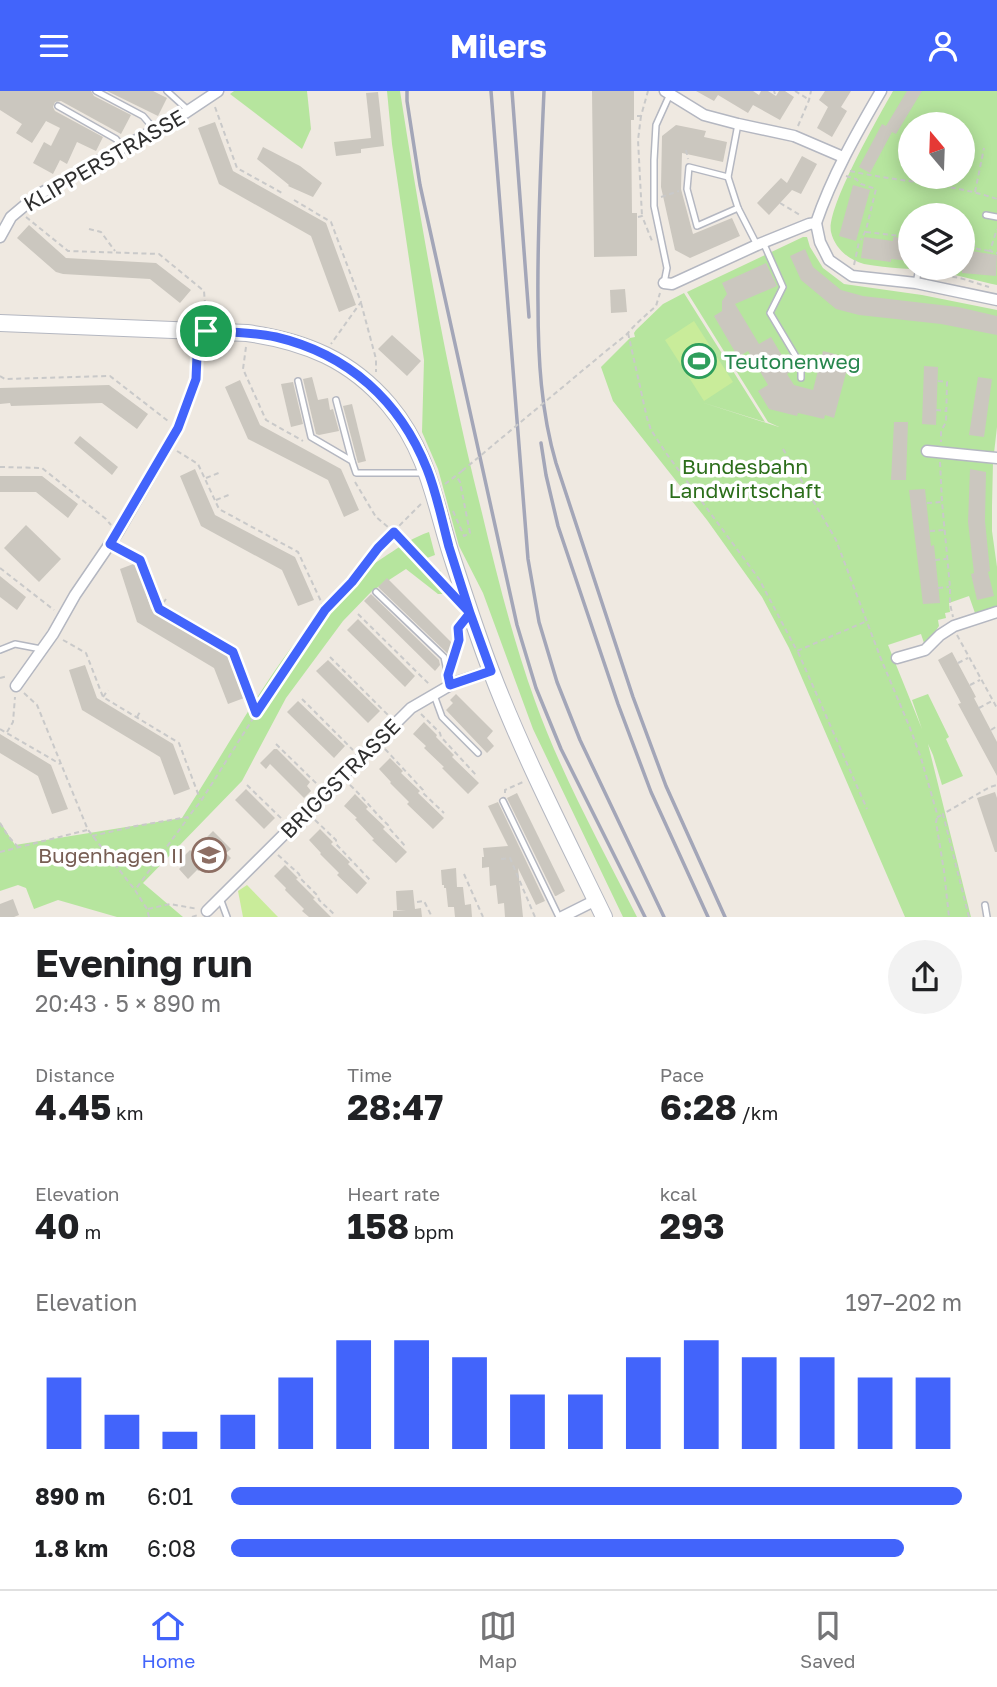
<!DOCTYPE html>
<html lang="en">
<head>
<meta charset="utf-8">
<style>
	body { margin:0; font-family:"Golos Text",sans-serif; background:#f2f2f2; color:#202124; height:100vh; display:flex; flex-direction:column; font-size:26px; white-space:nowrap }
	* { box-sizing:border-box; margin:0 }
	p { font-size:23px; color:#757577 }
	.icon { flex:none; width:38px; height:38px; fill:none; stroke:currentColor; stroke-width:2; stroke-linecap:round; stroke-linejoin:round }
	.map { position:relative; height:826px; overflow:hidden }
	.details { display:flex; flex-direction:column; background:#fff; flex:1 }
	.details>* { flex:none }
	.needle { width:46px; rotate:341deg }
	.controls { position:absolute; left:898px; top:21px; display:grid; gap:14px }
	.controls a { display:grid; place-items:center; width:77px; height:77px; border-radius:50%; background:#fff; box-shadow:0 4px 18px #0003; font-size:35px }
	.pin { position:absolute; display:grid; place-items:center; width:60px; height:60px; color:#fff; margin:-30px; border:4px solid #fff; border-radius:50%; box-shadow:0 2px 7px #0007 }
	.round { display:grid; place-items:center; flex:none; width:74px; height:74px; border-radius:37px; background:#f2f2f2 }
	.overview { display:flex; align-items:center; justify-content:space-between; height:119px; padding:0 35px }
	h1 { font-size:38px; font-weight:700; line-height:52px }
	.figures { display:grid; grid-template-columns:repeat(3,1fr); gap:10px; height:119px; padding:7px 35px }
	.figures div { display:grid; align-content:center }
	.figures b { font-size:35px; font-weight:700 }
	.figures small { font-size:19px; font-weight:400 }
	.figures p { font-size:19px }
	.chart { height:196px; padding:14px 35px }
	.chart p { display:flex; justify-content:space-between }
	.chart svg { width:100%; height:126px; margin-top:7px; stroke:#4264fb; stroke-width:6 }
	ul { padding:0 35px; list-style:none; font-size:23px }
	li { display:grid; grid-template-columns:112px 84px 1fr; align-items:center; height:52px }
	li i { height:18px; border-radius:9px; background:#4264fb }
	header { display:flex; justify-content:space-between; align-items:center; height:91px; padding:0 35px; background:#4264fb; color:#fff; font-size:32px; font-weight:700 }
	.dock { display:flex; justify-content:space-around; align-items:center; height:98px; border-top:2px solid #e0e0e0; background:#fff; font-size:19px; color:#757577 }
	.dock a { display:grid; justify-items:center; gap:4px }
	.dock .selected { color:#4264fb }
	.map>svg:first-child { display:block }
	.green { fill:#b6e59e; fill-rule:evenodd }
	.pitch { fill:#c9ec9a }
	.building { fill:#cbc7bf }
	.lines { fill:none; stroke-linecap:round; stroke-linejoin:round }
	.lane-casing { stroke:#b4b7c1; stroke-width:8 }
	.street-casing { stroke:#b4b7c1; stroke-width:13 }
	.secondary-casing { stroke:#b4b7c1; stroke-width:18 }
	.path { stroke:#c9c9c9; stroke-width:2; stroke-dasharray:5 3.5; stroke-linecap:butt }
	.lane { stroke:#fff; stroke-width:5 }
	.street { stroke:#fff; stroke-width:10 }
	.secondary { stroke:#fff; stroke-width:16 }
	.rail { stroke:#a3a6b8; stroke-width:3.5 }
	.path-bridge { stroke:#c9c9c9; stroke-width:2; stroke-dasharray:5 3.5; stroke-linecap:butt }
	.route-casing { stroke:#fff; stroke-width:14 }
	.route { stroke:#4264fb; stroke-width:9 }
	.labels { text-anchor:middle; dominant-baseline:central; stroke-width:7; stroke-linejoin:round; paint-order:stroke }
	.street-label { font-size:21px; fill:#2e2e2e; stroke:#fff }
	.leisure-label { font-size:21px; fill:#27864d; stroke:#fff; text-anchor:start }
	.park-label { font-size:21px; fill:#2c6e1b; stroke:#fff }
	.education-label { font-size:21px; fill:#785e54; stroke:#fff; text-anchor:end }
</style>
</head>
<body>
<header><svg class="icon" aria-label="menu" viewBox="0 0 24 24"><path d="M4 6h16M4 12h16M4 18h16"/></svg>Milers<svg class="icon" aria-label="person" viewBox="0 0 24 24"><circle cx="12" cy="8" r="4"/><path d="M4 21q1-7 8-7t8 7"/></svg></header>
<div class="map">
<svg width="997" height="826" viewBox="0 0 997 826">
	<rect width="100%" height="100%" fill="#efe9e1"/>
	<g class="green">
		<path d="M234,0H307L311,38L302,58L230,3Z"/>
		<path d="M387,0H400C422,141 447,283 482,422C497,485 513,549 535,610C562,685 601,755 637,826H623L533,638L483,502L459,455L438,378L422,341L424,269L392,53Z"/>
		<path d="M893,0H997V194C978,190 959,184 939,181C915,177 889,178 864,173C849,169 835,158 831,141C826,117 879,25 893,0ZM910,33H962V86H910ZM910,124H962V177H910Z"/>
		<path d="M803,146H807L810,156L823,177L844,193L922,204L997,219V336L993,371L992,415V440L997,476V516L975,522L969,505L949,512L950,521L945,522L946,527L938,529L939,535L928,551L924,552L921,543L888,554L922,638L912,609L928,603L949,646L946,648L963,685L942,694L933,664L928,653L971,826H905L789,557L762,506L707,429L613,310L601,276L630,247L635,246L634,242L636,239L663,213L684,202L765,331L701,311L779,336L768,331L687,201Z"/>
		<path d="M429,441L435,464L427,467L433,480L440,479L448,503H438L406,478L372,500L343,530L286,607L242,690L143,792L183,826H117L58,809L34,818L26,797L18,794L0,800V731L15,754L182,727C203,694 223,661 244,627C284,564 323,505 387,464C401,455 414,446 429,441Z"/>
	</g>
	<g class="pitch">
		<path d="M694,230L733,291L704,310L665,249Z"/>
		<path d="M247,794L278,826H243L238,800Z"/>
	</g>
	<g class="building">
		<path d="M0,0H91L94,5L131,24L121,43L61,10L55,11L53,16L55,20L103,46L96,60L77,51L67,73L60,69L53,83L33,72L44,51L51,55L60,37L46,30L32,52L16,42L22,33L0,19Z"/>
		<path d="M107,0H153L167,7L158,25Z"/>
		<path d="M592,0H634V29H631L632,122H637V165L594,166Z"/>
		<path d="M696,0H753L759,4L761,0H768L776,5L779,0H785L794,6L780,29L753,14L748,22L718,4L714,10Z"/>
		<path d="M825,0H851L841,16L847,20L832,46L817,37L828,16L819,9Z"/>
		<path d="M907,0H922L896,43L892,41L870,82L859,76L882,33L886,35Z"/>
		<path d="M378,1L384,55L361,58V62L336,65L334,51L371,47L366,2Z"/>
		<path d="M215,31L233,80L326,132L356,214L339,221L311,145L219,93L198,37Z"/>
		<path d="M676,34L706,40L704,46L727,51L723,71L682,62L681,98L693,143L732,127L740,145L690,167L675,159L661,96L662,45Z"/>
		<path d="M263,56L300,75L322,92L313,106L288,95L289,94L257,68Z"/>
		<path d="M802,65L817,73L801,103L792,99L769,124L757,112L781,87L787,92Z"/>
		<path d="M853,94L870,99L856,150L839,145Z"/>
		<path d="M29,134L66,167L156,172L191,199L180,212L150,188L63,183L56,181L17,147Z"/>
		<path d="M864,146L893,150V146L910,148V170L891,168V171L861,167Z"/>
		<path d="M962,155L971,157V160L997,164L996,185L962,182Z"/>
		<path d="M805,158L813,176L841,199L863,205L958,216L997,225V244L941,233L859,224L836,218L801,189L790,165Z"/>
		<path d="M766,172L777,195L735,213L759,253L771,246L791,280L787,283L794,294L813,299L823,260L850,267L834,327L825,324L824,328L798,322L797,325L769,318L758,300L768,294L748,260L738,266L714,225L722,220V210L727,203L722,192Z"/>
		<path d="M625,198L627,221L611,222L610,199Z"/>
		<path d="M392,244L421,270L407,285L378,258Z"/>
		<path d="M924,275L938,276L936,334L922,333Z"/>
		<path d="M312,286L318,309L328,307L330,319L333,318L339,340L319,344L316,343L303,288Z"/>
		<path d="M978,286L992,288L984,346L969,344Z"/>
		<path d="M240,289L260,334L341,378L359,419L344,426L328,389L248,348L225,296Z"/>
		<path d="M293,291L303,333L291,336L281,293Z"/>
		<path d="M109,294L148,323L137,338L102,312L11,315L10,312L0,313V297Z"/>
		<path d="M352,313L366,370L358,372L343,315Z"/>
		<path d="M894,331H908L906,389H891Z"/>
		<path d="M80,345L118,376L112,384L74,352Z"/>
		<path d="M195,378L215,424L295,466L314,509L298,515L282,479L201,435L180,385Z"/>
		<path d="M970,378L986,381L985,430L990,480L988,481L994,505L977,509L971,483L974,482L968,431Z"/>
		<path d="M0,385H42L78,413L68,427L36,401H0Z"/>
		<path d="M925,398L931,455L934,454L940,512L923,513L909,399Z"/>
		<path d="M26,434L61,468L39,491L4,457Z"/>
		<path d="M136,472L151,518L227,564L244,607L228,613L214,577L137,531L120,478Z"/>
		<path d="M0,485L26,506L17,519L0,506Z"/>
		<path d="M387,487L456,556L448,563L378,496Z"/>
		<path d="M371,503L439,569L440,574L435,580L364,510Z"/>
		<path d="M358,528L415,585L405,596L347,539Z"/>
		<path d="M952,561L976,606L974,607L997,651V685L958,613L961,612L938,569Z"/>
		<path d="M328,569L380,620L368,632L316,580Z"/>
		<path d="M85,574L97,607L173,653L190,698L174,704L160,666L82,619L69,579Z"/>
		<path d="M456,603L493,640L487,647L494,655L487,662L446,619L453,612L450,609Z"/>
		<path d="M298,610L345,655L334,667L287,621Z"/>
		<path d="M424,631L437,644L436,646L454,664L452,666L479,692L468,703L442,677L444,676L424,657L426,655L413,643Z"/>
		<path d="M0,643L51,674L68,718L52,723L38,685L0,662Z"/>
		<path d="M274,658H277L310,691L307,695L311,700L304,707L270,673L266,678L260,672Z"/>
		<path d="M390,667L403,680L401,682L420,700L418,702L444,727L433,738L407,713L409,711L390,692L391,691L379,678Z"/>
		<path d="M246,698L275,727L264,738L235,709Z"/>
		<path d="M995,701L997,707V761H995L977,707Z"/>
		<path d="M517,702L565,800L556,805H555L507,707Z"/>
		<path d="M355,703L368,716L366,718L385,736L383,738L407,761L396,772L372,749L374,748L355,728L357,727L344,715Z"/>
		<path d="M498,711L545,810L536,814L518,777L523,826H505L504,812L498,813L496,794L490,795L489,776L482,777V766H484L483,757L508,755L488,715Z"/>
		<path d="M320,738L333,751L331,753L350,771L348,773L367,792L357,803L337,784L339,782L320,763L321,762L309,749Z"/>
		<path d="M213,740L231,758L226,762L231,767L222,776L217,771L214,773L205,782L201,778L199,780L197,779L188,788L179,778L181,776L177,772L190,759L192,761Z"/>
		<path d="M285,774L298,787L296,788L315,807L313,808L331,826H309L302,820L304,818L285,799L286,797L274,785Z"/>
		<path d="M456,777L457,796H463L465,814L471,813L472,826H455L454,816H448L446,797H444V794H442L441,779Z"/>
		<path d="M413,799L415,818L421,817L422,826H393V820L406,819H397L396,800Z"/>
		<path d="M13,808L19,824L14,826H0V813Z"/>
	</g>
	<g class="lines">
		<g class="lane-casing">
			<g id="lane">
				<path d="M96,0L143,25L155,39"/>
				<path d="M167,0L188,19"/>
				<path d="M58,15L116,48L123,57"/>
				<path d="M738,33L728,86L738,117L757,154"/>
				<path d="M728,86L689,76L687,98L697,135L738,117"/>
				<path d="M986,124L997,126"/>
				<path d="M763,151L783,196L770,222L801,274V287"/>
				<path d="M664,192L667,177L654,115V69L656,34L670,3"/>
				<path d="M916,192L919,177"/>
				<path d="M298,290L311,346L352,370L356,382H425"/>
				<path d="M336,309L352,370"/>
				<path d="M376,501L444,566L450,594"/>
				<path d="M0,559L15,553L41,558"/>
				<path d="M434,604L442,626L478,662"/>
				<path d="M503,710L559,826"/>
				<path d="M220,807L227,826"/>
				<path d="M985,814L987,826"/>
			</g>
		</g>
		<g class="street-casing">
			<g id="street">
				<path d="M665,0L704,24L738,33L794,45L843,66"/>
				<path d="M816,132L820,151L829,169L852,185L916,192L997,209"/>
				<path d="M816,132C832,85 856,43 881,0"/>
				<path d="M0,146L11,126L36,105L185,22L218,0"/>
				<path d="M664,192L672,193L757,154L809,133L816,132"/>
				<path d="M927,360L997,367"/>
				<path d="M897,567L925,559L940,544L954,535L997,521"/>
				<path d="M16,595L53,543L75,504L118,441L178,337L196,288L198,240"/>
				<path d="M207,820L411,617L454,592L491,580"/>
				<path d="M562,826L596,809"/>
			</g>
		</g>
		<g class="secondary-casing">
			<path id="secondary" d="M0,232L247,242C305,250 351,269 389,314C426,358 434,407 450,460C463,500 476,541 491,580C523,664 565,745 604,826"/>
		</g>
		<g class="path">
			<path d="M774,0L775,3"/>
			<path d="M795,0L808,8"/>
			<path d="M215,16L237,77L284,103"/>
			<path d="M637,25H641L648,0"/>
			<path d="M641,25L638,49L642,125"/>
			<path d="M798,35L809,9L811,0"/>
			<path d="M686,59L688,68"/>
			<path d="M850,80C899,91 950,92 997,108"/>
			<path d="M846,85L856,88L861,93L876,98L866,139L861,149"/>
			<path d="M975,101L984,57"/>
			<path d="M661,106L679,100"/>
			<path d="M294,109L331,131L361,211L331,253"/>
			<path d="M780,112L800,124"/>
			<path d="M26,126L68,160L159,163L204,200L206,225"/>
			<path d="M638,126L642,125L652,150"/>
			<path d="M89,138L101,141L115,160"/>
			<path d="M866,141L910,146"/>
			<path d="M962,153L977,155V158L990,160"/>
			<path d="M993,161L990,160L997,138"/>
			<path d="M996,162H997"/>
			<path d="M854,174L859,151"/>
			<path d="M927,182L960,187L989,196"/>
			<path d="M361,212L376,268V281"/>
			<path d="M628,242L647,327L651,339L666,362L759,488L797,560L867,530"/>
			<path d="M246,256L243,278L266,329L303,350"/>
			<path d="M606,260L626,244L636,233L656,215L660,202"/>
			<path d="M0,285L5,288L110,285L168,330"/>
			<path d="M938,290L947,291L946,331L941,340V351"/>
			<path d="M936,319L946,320"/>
			<path d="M783,358L836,449L881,568L910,637L921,667L938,726L943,723"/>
			<path d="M177,360L198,373L219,418L298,461L325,519"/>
			<path d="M940,371L942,411L950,496V513L953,526"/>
			<path d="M0,376L42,377L106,428L111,434"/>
			<path d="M206,387L221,381"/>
			<path d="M355,391L376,426L394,441L447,497"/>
			<path d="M445,393L462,380"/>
			<path d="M216,409L231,403"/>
			<path d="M927,412L941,411"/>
			<path d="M453,420L464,445L470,442L460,391L456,385"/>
			<path d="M930,440L944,439"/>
			<path d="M120,459L140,469L159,518L233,561L256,621"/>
			<path d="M935,469L946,468"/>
			<path d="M0,477L54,519"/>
			<path d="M938,497L949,496"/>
			<path d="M159,518L166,508"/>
			<path d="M358,523L429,593"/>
			<path d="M957,544L997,617"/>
			<path d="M63,549L86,562L103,606L179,652L200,708"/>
			<path d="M798,561L867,718"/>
			<path d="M330,566L389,625"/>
			<path d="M453,570L459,549L458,537L460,535"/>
			<path d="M958,572L968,567"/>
			<path d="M0,587L8,585"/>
			<path d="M970,594L980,589"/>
			<path d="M24,602L37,614L88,739L135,799"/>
			<path d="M103,606L108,599"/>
			<path d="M302,608L353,659"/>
			<path d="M979,617L992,610"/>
			<path d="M421,623L440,642L441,646L476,684"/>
			<path d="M137,626L141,619"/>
			<path d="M0,638L60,673"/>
			<path d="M991,639L997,635"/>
			<path d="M7,641L13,631L15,606"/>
			<path d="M276,653L318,694"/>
			<path d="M385,658L423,699V702L444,722"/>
			<path d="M247,694L284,730"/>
			<path d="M350,694C364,707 374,721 388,734L389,737L406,756"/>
			<path d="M505,702V699L523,691"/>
			<path d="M937,727L936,731L944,780L949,826"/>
			<path d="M315,729L336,749V753L371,790"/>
			<path d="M0,732L8,745L18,756"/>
			<path d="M92,745L136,735L188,726L201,710L281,583L311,542L325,519L352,491L387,447L423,411"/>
			<path d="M0,761L87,739"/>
			<path d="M278,764L299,783L301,788L318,805L319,809L335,824"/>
			<path d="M501,768L510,767L535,826"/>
			<path d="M464,783L483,826"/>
			<path d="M417,811L424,810L432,826"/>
			<path d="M148,818L170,813L198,818"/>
			<path d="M149,826L147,818L135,799L188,727"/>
			<path d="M192,826L198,824"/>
			<path d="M969,826L943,723L990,696L997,694"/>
		</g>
		<use href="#lane" class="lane"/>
		<use href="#street" class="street"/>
		<use href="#secondary" class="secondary"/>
		<g class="rail">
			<path d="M407,0V10L420,94L517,534L536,597L561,658L645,826"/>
			<path d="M491,0L528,468L539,531L557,591L580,649L664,826"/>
			<path d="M512,0L529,226"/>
			<path d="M544,0C541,71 537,142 538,213C538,267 541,321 556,372L633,606L666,695L725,826"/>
			<path d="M541,352L546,384L558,435L618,613L651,701L708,826"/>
		</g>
		<path class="path-bridge" d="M462,380L606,260"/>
	</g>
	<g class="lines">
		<g class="route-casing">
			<path id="route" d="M206,240H198L196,288L178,337L110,453L140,469L159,518L233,561L256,622L325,519L352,491L378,457L394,441L470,522L491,580L450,594L448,584L459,549L458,537L470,522C463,500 456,478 449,456C442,430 437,403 427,378C400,310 348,263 276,246C253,241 229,241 206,240"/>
		</g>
		<use href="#route" class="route"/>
	</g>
	<defs>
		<g id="stadium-ring" transform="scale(1.75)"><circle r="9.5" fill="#fff" stroke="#2e9e5b" stroke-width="1.5"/><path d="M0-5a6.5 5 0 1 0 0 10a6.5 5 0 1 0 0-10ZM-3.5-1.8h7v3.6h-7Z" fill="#2e9e5b"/></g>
		<g id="school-ring" transform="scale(1.75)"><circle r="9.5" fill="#fff" stroke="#8d6e63" stroke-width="1.5"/><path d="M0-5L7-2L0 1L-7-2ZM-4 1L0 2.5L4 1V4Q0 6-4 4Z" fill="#8d6e63"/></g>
	</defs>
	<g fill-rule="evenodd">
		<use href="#stadium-ring" x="699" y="270"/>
		<use href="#school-ring" x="209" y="764"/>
	</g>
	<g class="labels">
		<g class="street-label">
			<text transform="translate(104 69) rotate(-30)">KLIPPERSTRASSE</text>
			<text transform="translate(340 687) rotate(-45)">BRIGGSTRASSE</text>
		</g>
		<g class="leisure-label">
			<text x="724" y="270">Teutonenweg</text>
		</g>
		<g class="park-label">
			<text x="745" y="375">Bundesbahn<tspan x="745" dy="24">Landwirtschaft</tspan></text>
		</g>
		<g class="education-label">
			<text x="184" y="764">Bugenhagen II</text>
		</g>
	</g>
</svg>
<div class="controls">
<a><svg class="needle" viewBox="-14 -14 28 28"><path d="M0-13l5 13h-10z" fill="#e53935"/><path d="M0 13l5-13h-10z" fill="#757577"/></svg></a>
<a><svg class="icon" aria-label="layers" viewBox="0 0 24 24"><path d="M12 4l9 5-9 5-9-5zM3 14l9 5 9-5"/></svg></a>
</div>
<div class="pin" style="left:206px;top:240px;background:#1e9e55"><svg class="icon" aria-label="arrive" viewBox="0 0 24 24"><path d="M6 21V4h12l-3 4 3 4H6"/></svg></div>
</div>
<section class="details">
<div class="overview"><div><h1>Evening run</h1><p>20:43 · 5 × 890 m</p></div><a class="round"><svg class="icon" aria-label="share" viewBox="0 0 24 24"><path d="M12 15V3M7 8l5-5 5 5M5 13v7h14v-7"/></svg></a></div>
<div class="figures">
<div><p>Distance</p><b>4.45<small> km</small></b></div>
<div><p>Time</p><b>28:47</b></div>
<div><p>Pace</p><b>6:28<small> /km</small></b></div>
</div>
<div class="figures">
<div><p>Elevation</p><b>40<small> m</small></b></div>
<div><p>Heart rate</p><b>158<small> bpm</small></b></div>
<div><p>kcal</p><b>293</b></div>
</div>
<div class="chart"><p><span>Elevation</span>197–202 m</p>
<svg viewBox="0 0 160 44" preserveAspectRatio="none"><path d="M5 44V19M15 44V32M25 44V38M35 44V32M45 44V19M55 44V6M65 44V6M75 44V12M85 44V25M95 44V25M105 44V12M115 44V6M125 44V12M135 44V12M145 44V19M155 44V19"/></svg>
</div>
<ul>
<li><b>890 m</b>6:01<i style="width:100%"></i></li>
<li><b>1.8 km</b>6:08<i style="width:92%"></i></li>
</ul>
</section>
<nav class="dock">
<a class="selected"><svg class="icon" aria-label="home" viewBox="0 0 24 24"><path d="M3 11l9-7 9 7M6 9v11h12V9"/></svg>Home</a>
<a><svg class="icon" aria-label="map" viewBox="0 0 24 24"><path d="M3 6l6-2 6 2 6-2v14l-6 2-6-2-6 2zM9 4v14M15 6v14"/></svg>Map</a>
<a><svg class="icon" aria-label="saved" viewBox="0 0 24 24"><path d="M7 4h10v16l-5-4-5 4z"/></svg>Saved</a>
</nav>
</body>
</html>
